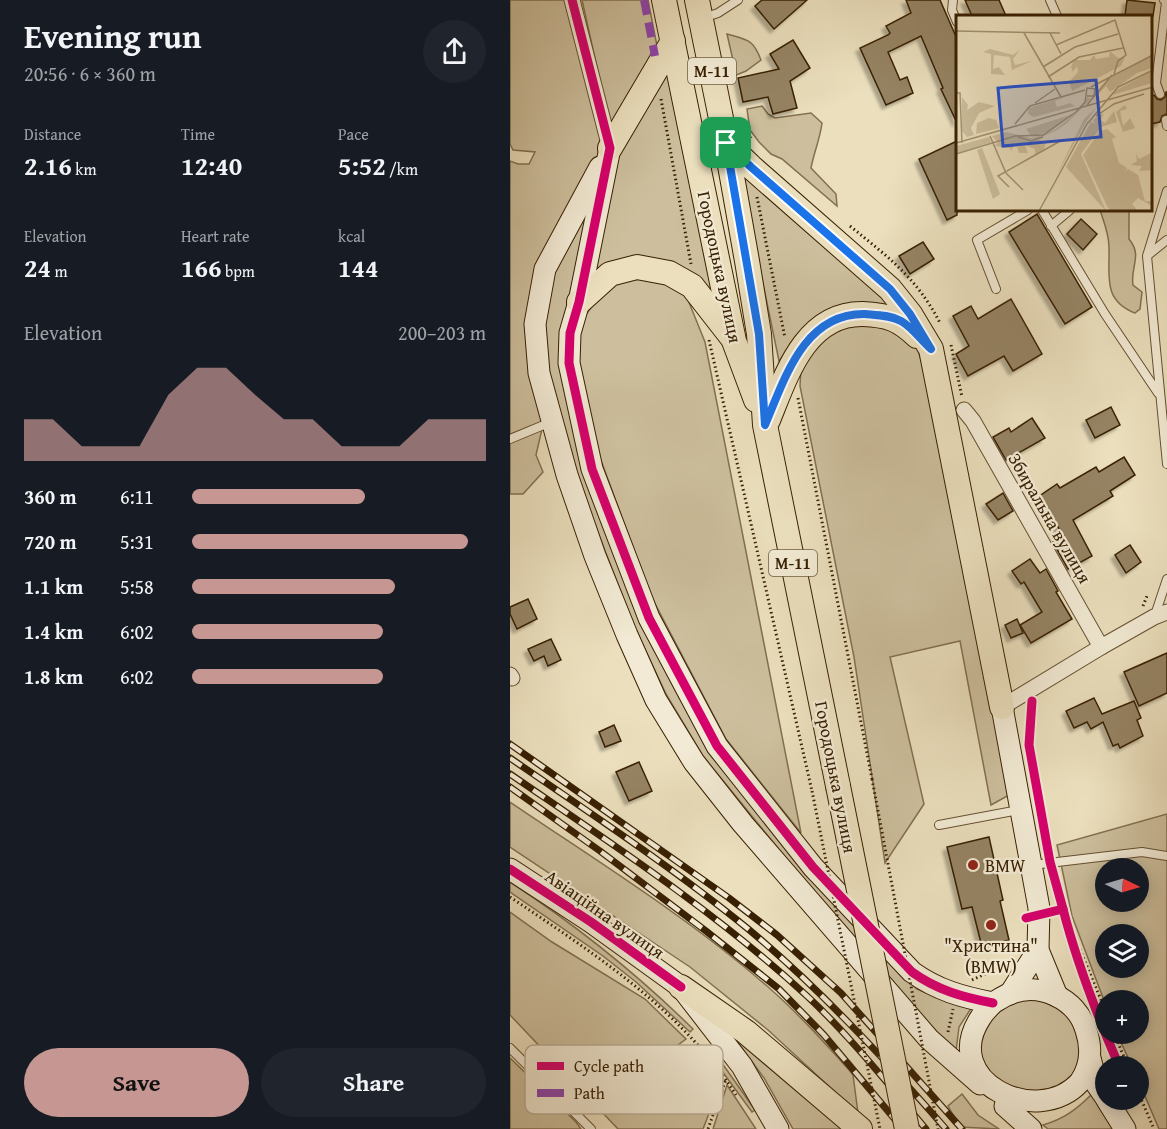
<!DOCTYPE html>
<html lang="en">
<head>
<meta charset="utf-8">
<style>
	body { margin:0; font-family:"Gentium Book Plus",serif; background:#20242c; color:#f1f3f6; height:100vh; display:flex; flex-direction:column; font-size:22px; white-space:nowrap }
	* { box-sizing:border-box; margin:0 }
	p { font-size:20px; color:#9ea1a6 }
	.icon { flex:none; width:33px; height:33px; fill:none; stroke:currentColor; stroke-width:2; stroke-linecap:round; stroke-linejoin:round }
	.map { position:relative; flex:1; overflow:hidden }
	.details { display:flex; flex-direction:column; background:#171b24; width:510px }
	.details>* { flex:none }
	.needle { width:39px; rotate:95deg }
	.controls { position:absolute; left:585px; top:858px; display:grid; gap:12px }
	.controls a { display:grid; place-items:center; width:54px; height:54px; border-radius:50%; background:#171b24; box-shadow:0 3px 15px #0003; font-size:30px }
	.pin { position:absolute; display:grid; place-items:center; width:51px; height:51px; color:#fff; margin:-26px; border-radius:12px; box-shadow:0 3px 9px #0006 }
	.round { display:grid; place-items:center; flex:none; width:63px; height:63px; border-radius:32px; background:#20242c }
	.overview { display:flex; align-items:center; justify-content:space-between; height:102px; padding:0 24px }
	h1 { font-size:33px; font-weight:600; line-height:45px }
	.metrics { display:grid; grid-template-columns:repeat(3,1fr); gap:9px; height:102px; padding:6px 24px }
	.metrics div { display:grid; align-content:center }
	.metrics b { font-size:26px; font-weight:600 }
	.metrics small { font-size:16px; font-weight:400 }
	.metrics p { font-size:16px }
	.chart { height:168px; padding:12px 24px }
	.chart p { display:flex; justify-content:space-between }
	.chart svg { width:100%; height:108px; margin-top:6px; fill:#c59692; opacity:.7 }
	.primary-button { display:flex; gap:12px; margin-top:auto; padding:12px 24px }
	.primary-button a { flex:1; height:69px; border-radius:36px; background:#c59692; color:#111; font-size:24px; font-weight:600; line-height:69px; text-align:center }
	.primary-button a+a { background:#20242c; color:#f1f3f6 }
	ul { padding:0 24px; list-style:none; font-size:20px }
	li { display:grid; grid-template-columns:96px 72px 1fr; align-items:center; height:45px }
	li i { height:15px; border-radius:8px; background:#c59692 }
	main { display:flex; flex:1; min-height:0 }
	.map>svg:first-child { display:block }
	.green { fill:#cdbf9d; stroke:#827050; stroke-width:1.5; fill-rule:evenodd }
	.building { fill:#958363; stroke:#382002; stroke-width:1.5; filter:url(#shadow) }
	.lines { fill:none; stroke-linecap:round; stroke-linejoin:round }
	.lane-casing { stroke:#655031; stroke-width:10 }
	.street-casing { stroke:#655031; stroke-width:17 }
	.secondary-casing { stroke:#382002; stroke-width:23 }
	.primary-casing { stroke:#382002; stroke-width:26 }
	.path { stroke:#382002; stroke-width:3; stroke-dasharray:1.5 3; stroke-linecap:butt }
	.lane { stroke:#f2ead4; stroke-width:8 }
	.street { stroke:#f2ead4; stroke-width:15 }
	.secondary { stroke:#f2ead4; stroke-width:21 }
	.primary { stroke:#ebdfbd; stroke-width:24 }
	.rail-casing { stroke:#382002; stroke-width:7 }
	.rail { stroke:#f2ead4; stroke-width:4.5; stroke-dasharray:14; stroke-linecap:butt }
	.primary-bridge-casing { stroke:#382002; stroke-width:26; stroke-linecap:butt }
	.path-bridge { stroke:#382002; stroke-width:3; stroke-dasharray:1.5 3; stroke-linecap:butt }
	.primary-bridge { stroke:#ebdfbd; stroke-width:24 }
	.quiet { stroke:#8e44ad; stroke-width:8; stroke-dasharray:15 8; stroke-linecap:butt }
	.cycleway-casing { stroke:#f2ead4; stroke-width:13 }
	.cycleway { stroke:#d6006c; stroke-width:9 }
	.route-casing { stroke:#fff; stroke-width:12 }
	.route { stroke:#1a73e8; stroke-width:8 }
	.poi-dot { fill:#8f2418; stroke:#f2ead4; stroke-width:2 }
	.labels { text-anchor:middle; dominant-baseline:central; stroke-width:4.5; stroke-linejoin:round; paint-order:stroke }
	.shield { fill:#f2ead4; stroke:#705d41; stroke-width:1.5 }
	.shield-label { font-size:16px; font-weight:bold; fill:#382002 }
	.street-label { font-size:18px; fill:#382002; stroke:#f2ead4 }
	.poi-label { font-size:18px; fill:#382002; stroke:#f2ead4; text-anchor:start }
	.inset-road { fill:none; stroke:#a39372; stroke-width:1.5 }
	.view { fill:#1d4ed8; fill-opacity:0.15; stroke:#1d4ed8; stroke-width:3 }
	.inset-edge { fill:none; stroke:#382002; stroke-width:3 }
	.key { fill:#f2ead4; stroke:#baad95; stroke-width:1.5 }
	.key-label { font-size:16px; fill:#382002 }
</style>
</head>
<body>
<main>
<section class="details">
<div class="overview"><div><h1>Evening run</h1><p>20:56 · 6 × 360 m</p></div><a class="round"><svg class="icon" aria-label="share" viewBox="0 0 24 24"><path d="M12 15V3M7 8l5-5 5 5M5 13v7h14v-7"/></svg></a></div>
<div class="metrics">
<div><p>Distance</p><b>2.16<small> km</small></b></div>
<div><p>Time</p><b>12:40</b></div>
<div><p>Pace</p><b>5:52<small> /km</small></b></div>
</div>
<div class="metrics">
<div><p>Elevation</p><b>24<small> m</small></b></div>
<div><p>Heart rate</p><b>166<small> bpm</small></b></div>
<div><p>kcal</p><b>144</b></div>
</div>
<div class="chart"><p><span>Elevation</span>200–203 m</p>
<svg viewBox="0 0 160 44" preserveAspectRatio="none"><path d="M0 44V27L10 27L20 38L30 38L40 38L50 17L60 6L70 6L80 17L90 27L100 27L110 38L120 38L130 38L140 27L150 27L160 27V44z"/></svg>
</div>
<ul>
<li><b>360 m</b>6:11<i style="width:59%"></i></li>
<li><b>720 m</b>5:31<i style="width:94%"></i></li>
<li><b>1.1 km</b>5:58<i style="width:69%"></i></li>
<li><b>1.4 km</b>6:02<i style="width:65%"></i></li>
<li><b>1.8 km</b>6:02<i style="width:65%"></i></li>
</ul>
<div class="primary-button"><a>Save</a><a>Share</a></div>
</section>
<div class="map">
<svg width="657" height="1129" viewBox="0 0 657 1129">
	<defs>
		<filter id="shadow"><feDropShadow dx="-4" dy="4" stdDeviation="1.5" flood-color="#0004"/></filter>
	</defs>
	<rect width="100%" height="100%" fill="#ebdfbd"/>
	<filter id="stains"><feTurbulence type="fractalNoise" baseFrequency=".00333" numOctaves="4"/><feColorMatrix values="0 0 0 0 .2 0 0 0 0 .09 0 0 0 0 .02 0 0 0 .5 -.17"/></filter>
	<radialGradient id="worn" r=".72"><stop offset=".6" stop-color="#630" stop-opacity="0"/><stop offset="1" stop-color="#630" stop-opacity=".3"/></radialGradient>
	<g class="green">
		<path d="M0,0H61L90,125L91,154L51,339L133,624L164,688L200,751L308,884L407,989L444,1004L462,1007L449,1027L446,1051L436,1043L303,891L193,756L156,694L125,628L65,473L38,372L32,429L26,455L33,472L13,494H0V161L8,164H19L25,152L3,150L0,144Z"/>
		<path d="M72,0H138L149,56L101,130Z"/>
		<path d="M217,34C238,40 243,39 251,60L236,71L224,76L223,60Z"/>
		<path d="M163,60L204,291L163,263L84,276L104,158Z"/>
		<path d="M252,106L258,114L265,118L301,113L312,123C310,139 304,152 301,168L326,194L327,206L272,159L261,154L249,142L240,130L237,109Z"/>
		<path d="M230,172L386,310L295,328L269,361Z"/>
		<path d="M590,210H619V239C633,256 620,267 623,285L632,292L630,309L625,313C592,300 600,275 599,247C599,234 594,222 590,210Z"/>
		<path d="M121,277L159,282L174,290L195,342L291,833L216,739L140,594L85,444L66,346L70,323L93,291Z"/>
		<path d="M367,322L397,337L408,350L419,388L499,795L481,805L450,641L380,657L414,804L375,863L344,657L290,386L291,366L305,343L337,324Z"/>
		<path d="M0,802C87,861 178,917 257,986C287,1012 314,1042 340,1071L343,1075L348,1113L258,1030L180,967L0,847Z"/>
		<path d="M657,814V1129H649L629,1082L628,1066H622L607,1034H628V1000H596L595,1003L562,916L547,845ZM596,868H628V902H596ZM596,934H628V968H596Z"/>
		<path d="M0,882C66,925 127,974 183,1029L180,1032L126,982L93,956L0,892Z"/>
		<path d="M0,912L42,942L135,999L176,1039L143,1064L151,1077L186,1050L212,1080L193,1129H108L0,1015Z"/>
		<path d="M509,999L541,1001L565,1022L572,1053L560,1083L533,1099L476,1076L469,1045L482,1015Z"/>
		<path d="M216,1026L335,1129H283L254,1078Z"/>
		<path d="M200,1046L245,1110L242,1112L195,1048Z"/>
		<path d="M0,1058L66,1122L71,1129H0Z"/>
		<path d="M217,1085L246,1129H203Z"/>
		<path d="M452,1094L468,1115L489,1129L450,1127L438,1106Z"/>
		<path d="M582,1094L609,1129H538L533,1125C554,1119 567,1109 582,1094Z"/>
	</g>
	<g class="building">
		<path d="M252,0H297L264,29L245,6Z"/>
		<path d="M396,0H430L447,39V123L431,89L433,88L411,36L378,52L390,80L397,77L403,93L376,105L350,48L378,35L380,33L376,26L401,13Z"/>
		<path d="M455,0H489L496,16H462Z"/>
		<path d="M617,0L645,3L643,16H615Z"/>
		<path d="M283,40L300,68L280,81L287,108L263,114L258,97L233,102L228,78L269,69L260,54Z"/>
		<path d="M656,92H657V114L652,116L650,122L640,124V96L644,95L647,99L651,100L655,97Z"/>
		<path d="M447,141V215L437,220L409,159Z"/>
		<path d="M527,214L582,307L555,324L499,232Z"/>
		<path d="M571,219L587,234L573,250L557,234Z"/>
		<path d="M413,242L424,259L400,274L389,256Z"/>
		<path d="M501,299L532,354L503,371L494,356L458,376L446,354L459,346L443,316L461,306L468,319Z"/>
		<path d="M601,407L610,425L585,438L576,420Z"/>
		<path d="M522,418L535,438L496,460L483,437L499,428L501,432Z"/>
		<path d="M614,457L625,475L600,491L603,496L563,520L582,556L558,569L543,542L554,536L528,497L547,484L550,488L586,467L589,472Z"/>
		<path d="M493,493L503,511L488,520L476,504Z"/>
		<path d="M620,545L631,562L616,573L605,555Z"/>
		<path d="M520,559L530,573L536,569L548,591L546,592L562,619L521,643L510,625L532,612L514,582L511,584L502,571Z"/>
		<path d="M18,599L27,619L7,629L0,614V607Z"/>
		<path d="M507,619L513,633L501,638L495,625Z"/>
		<path d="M41,639L51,660L38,666L34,656L24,661L18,649Z"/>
		<path d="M657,653V693L629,706L614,672Z"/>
		<path d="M584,698L592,714L624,701L631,718L627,720L633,736L610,748L608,744L603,746L593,722L581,729L577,722L564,728L556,711Z"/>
		<path d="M104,725L111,741L95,747L89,732Z"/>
		<path d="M129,762L142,791L119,801L106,772Z"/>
		<path d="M479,837L493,900L490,901L499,940L472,947L462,907L452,909L437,847Z"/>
	</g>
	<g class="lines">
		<g class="lane-casing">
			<g id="lane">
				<path d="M443,0L442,10L447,22"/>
				<path d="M540,0L547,16"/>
				<path d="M193,18L208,13L228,0"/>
				<path d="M650,94L646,83L656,2L654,0"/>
				<path d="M656,120L657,126"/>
				<path d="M657,191L637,256L657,464"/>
				<path d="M532,210L595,314L648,393"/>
				<path d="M541,226L560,210"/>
				<path d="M638,255L657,240"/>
				<path d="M486,289L467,240L518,210"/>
				<path d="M0,439L41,422"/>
				<path d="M645,615L657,579"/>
				<path d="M429,825L509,810"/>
				<path d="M522,865L632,852L657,856"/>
				<path d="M0,1048L81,1129"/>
			</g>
		</g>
		<g class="street-casing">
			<g id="street">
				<path d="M62,0L100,148"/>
				<path d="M454,410L463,421L591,647"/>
				<path d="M0,675L2,678"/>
				<path d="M492,707L591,647L644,617L657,612"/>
			</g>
		</g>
		<g class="secondary-casing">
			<g id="secondary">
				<path d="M100,148L69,302L60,333L59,363L82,469L139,618L207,746L303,867L402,972C427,990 452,997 483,1003C488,1000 494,996 499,994C530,981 567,999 576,1030C582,1048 581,1066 570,1082C527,1129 428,1081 471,1017C474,1012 479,1007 483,1003"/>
				<path d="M90,167L35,269L25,324L29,373L57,475L85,556L117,635L146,700L184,762L233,824L419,1039L470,1084"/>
				<path d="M492,707L529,908L528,950L547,996"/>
				<path d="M0,869L81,922L171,987L232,1066L268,1129"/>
				<path d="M500,994L528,950"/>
				<path d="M580,1058L587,1085L596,1098"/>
				<path d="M597,1100L615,1129"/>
				<path d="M495,1106L521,1129"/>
			</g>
		</g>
		<g class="primary-casing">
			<g id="primary">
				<path d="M154,0L224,341L246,400"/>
				<path d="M187,0L216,143L237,261L249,334L255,425L328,786"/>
				<path d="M216,143L241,167L380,289L400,314L421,349L492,707"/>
				<path d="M100,148L163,41"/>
				<path d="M69,302L100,274L127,267L159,273L182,286L221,336"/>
				<path d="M258,420C276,376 295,313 353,314C378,315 389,319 407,336"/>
				<path d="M171,987L236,1032L350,1129"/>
			</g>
		</g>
		<g class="path">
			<path d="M151,99L181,264"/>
			<path d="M233,126L241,138"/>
			<path d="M247,197L275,338"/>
			<path d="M340,226C378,257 407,278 430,323"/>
			<path d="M199,340L302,791"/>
			<path d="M441,345L452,397"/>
			<path d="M288,398L362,779"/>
			<path d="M633,606L637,596"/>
			<path d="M519,746L522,705"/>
			<path d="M543,873L553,909L596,1012"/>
			<path d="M0,897C83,953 171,1009 226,1095"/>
			<path d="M462,980L499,963"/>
			<path d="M438,1032L443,1009"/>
			<path d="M604,1034L618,1066"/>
			<path d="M628,1092L644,1129"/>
			<path d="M198,1129L216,1079"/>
		</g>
		<use href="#lane" class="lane"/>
		<use href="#street" class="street"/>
		<use href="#secondary" class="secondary"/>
		<use href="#primary" class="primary"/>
		<g class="rail-casing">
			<g id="rail">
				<path d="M0,744L219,898L267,935L331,993L452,1129"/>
				<path d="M0,758C80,813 162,867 237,928C309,988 374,1058 436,1129"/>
				<path d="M0,774C102,844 206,912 297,996C340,1036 378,1084 416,1129"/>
				<path d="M0,787L90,851L196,931L269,989L314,1035L393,1129"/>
			</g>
		</g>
		<use href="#rail" class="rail"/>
		<g class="primary-bridge-casing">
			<path id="primary-bridge" d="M328,786L397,1129"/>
		</g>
		<g class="path-bridge">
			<path d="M362,779L428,1129"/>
			<path d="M302,791L370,1129"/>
		</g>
		<use href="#primary-bridge" class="primary-bridge"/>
		<path class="quiet" d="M134,0L145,56"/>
		<g class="cycleway-casing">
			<g id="cycleway">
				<path d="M62,0L100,148L69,302L60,333L59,363L82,469L139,618L207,746L303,867L402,972C427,990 452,997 483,1003"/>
				<path d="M522,701L519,745L540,862L553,909"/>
				<path d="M0,869L81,922L171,987"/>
				<path d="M516,918L553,909C567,964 587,1015 609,1066"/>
			</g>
		</g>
		<use href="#cycleway" class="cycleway"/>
	</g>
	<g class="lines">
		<g class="route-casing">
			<path id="route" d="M216,143L241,167L380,289L400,314L421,349C412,341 402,327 391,321C380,315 367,315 355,314C294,313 275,378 255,425L249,334Z"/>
		</g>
		<use href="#route" class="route"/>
	</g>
	<g class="poi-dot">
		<circle cx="463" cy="865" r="6"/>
		<circle cx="481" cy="925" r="6"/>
	</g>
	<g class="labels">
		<g class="shield">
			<rect x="178" y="58" width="48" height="26" rx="4.5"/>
			<rect x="259" y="550" width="48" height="26" rx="4.5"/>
		</g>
		<g class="shield-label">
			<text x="202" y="71">М-11</text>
			<text x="283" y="563">М-11</text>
		</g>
		<g class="street-label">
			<text transform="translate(210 267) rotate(78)">Городоцька вулиця</text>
			<text transform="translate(540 518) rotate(60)">Збиральна вулиця</text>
			<text transform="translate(326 777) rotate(79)">Городоцька вулиця</text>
			<text transform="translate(95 914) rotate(35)">Авіаційна вулиця</text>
		</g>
		<g class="poi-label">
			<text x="475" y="865">BMW</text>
			<text x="481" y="945" text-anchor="middle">"Христина"<tspan x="481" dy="21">(BMW)</tspan></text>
		</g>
	</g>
	<g transform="translate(446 15)">
		<rect width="196" height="196" fill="#ebdfbd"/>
		<path d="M34,34L57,40L64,35L57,44L59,50L76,46L56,55L54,42L38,40L37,54L43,52L49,60L35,59V39L27,37ZM154,36L162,43L169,42L165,51L116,76L113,67L122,57L121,51L117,57L115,52L118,45H134L138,40L140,44L153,42ZM196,41V53L181,58L154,77L150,71L139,83L151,65ZM196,56V68L153,81L159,76ZM112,81L99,86L101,92L114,88L119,91L78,102L72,99L73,93ZM6,82L12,90L11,95L23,87L39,91L23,98L15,113L18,120L11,122L6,116ZM131,82L135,84L111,108L101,115L81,124L90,127L88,134L79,140V134L69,130L72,138H63L60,127L55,136L54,133L39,131L42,127L36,121L50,117L76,123L100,114L121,97ZM169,90L171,94L164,96L167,111L174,103L179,113L167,117L160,97ZM141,92L130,107L101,159L128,104ZM158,96L161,107L145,112L125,139L150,196L110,152L135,107L139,109L137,105L148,98L145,105L149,108ZM117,99L98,114L76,122L70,114ZM33,103L40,105L43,113L20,119L21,108ZM151,114L160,122L156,124L163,148L171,153L169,157L172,154L182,160L189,186H196V191L182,183L176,189L182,196H155L151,191L127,140L144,116ZM33,122L35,127L0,139V131ZM26,133L44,179L37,184L21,135ZM195,138L196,155L183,156L186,151L175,150L181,146L180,139L183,144Z" fill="#cdbf9d"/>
		<path class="inset-road" d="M0,16L104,18M68,18L105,82L129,75M94,18L105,39M100,30L159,5L170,40L162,46L158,59M87,52L119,32L162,19M92,62L123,42L167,33M135,72L197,40M0,78H4L6,128M79,88L99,74M131,90L156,60M140,101L158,89L188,79M132,108L162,72L197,55M59,109L74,91L105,82M34,121L50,158L67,175M62,122L75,126L87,122M0,128L197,72M0,139L59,121L87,120L120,97L129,87L131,73L139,74L138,81H131M53,172L42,161L106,125M83,196L132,107"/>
		<path class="view" d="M140,65L145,122L47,131L42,73Z"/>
		<rect width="196" height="196" class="inset-edge"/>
	</g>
	<rect x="15" y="1045" width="198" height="69" rx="9" class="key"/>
	<rect x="27" y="1062" width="27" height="8" fill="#d6006c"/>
	<rect x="27" y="1089" width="27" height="8" fill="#8e44ad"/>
	<g class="key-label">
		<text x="64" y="1072">Cycle path</text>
		<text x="64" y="1099">Path</text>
	</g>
	<rect width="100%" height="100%" filter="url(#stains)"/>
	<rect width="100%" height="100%" fill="url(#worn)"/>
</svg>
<div class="controls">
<a><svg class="needle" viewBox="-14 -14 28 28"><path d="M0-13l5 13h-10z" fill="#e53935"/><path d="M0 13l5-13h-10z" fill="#9ea1a6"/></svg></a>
<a><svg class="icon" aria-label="layers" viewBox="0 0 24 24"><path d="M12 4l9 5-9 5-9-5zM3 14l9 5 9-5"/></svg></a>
<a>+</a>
<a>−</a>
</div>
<div class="pin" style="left:216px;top:143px;background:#1e9e55"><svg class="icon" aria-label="arrive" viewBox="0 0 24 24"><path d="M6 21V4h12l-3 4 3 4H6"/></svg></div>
</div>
</main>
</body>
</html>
